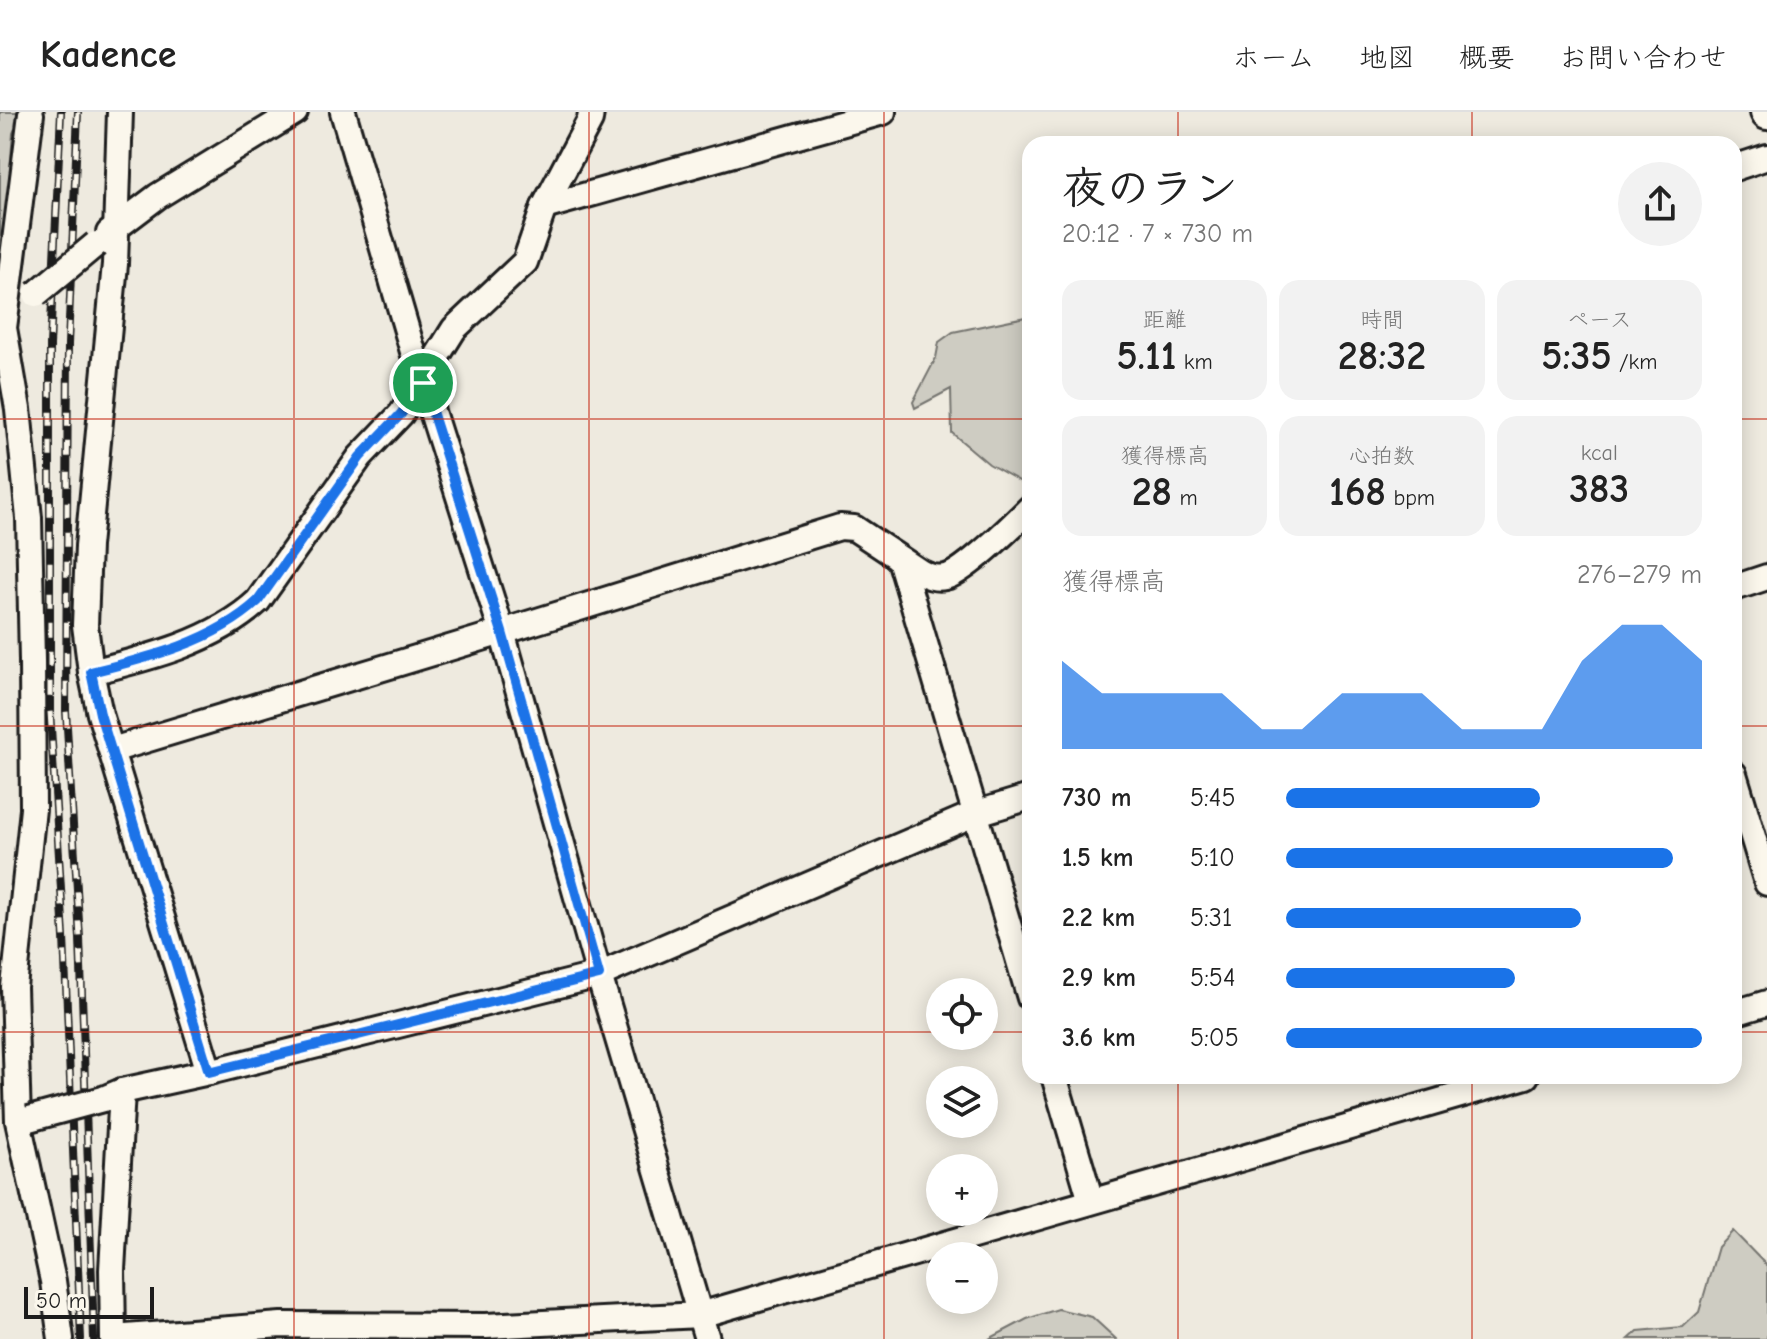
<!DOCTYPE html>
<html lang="ja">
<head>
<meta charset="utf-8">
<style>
	body { margin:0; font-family:"Comic Neue","Klee One",sans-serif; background:#f2f2f2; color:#222; height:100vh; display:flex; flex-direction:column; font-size:30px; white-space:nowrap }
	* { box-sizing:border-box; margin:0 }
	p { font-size:26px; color:#767676 }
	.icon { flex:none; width:44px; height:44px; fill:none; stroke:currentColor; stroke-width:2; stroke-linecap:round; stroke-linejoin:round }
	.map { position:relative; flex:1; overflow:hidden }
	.sheet { position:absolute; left:1022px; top:24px; width:720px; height:948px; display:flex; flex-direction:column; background:#fff; border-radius:24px; box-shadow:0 4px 20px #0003 }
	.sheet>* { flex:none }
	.controls { position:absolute; left:926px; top:866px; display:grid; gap:16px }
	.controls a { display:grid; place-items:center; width:72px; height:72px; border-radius:50%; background:#fff; box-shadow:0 4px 20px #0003; font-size:40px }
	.scale { position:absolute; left:24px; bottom:20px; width:130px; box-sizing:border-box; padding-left:8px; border:4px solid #1c1c1c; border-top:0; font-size:22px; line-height:28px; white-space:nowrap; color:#1c1c1c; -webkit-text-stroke:6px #fbf7ec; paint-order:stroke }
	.pin { position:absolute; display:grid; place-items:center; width:68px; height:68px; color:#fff; margin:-34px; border:4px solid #fff; border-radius:50%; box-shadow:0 2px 8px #0007 }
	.round { display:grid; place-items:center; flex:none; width:84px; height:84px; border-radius:42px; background:#f2f2f2 }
	.overview { display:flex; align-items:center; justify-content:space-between; height:136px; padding:0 40px }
	h1 { font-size:44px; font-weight:700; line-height:60px }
	.metrics { display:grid; grid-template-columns:repeat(3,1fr); gap:12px; height:136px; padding:8px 40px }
	.metrics div { display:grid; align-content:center; border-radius:20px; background:#f2f2f2; text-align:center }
	.metrics b { font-size:40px; font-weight:700 }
	.metrics small { font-size:22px; font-weight:400 }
	.metrics p { font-size:22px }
	.chart { height:224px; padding:16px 40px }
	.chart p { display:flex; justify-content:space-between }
	.chart svg { width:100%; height:144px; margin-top:8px; fill:#1a73e8; opacity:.7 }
	ul { padding:0 40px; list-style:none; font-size:26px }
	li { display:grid; grid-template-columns:128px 96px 1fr; align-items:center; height:60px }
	li i { height:20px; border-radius:10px; background:#1a73e8 }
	header { display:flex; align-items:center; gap:48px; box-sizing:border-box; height:112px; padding:0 40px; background:#fff; border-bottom:2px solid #e0e0e0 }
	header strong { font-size:38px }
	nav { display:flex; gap:44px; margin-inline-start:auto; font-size:28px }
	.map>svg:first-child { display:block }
	.green { fill:#ceccc2; stroke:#75746f; stroke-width:2 }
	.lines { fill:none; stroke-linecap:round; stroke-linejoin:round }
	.minor-casing { stroke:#1c1c1c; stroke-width:30 }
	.major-casing { stroke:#1c1c1c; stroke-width:36 }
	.minor { stroke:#fbf7ec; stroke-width:24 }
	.major { stroke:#fbf7ec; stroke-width:30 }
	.rail-casing { stroke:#1c1c1c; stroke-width:8 }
	.rail { stroke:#fbf7ec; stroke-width:5; stroke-dasharray:15; stroke-linecap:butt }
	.minor-bridge-casing { stroke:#1c1c1c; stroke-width:30; stroke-linecap:butt }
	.minor-bridge { stroke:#fbf7ec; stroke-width:24 }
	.route-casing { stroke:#fff; stroke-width:16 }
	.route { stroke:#1a73e8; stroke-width:10 }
	.grid { fill:none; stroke:#c8321e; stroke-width:2; stroke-opacity:0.55 }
</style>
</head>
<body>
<header>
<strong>Kadence</strong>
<nav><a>ホーム</a><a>地図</a><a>概要</a><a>お問い合わせ</a></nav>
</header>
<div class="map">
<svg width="1767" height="1227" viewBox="0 0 1767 1227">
	<rect width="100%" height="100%" fill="#eeeadf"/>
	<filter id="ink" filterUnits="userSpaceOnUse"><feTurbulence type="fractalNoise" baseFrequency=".0125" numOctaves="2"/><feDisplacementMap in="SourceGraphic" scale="16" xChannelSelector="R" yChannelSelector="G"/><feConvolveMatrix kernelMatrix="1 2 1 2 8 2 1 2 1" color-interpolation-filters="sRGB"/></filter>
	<g filter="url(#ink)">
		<g class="green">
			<path d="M0,0H23L13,21L5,121L0,123Z"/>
			<path d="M1030,204V375L989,352L952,321L951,277L915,296L913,290L936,246L939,230L953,220Z"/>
			<path d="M1733,1119L1767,1154V1227H1629L1638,1219L1683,1215L1699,1200L1718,1135Z"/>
			<path d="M1058,1197L1092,1205L1116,1227H989L1027,1207Z"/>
		</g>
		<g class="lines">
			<g class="minor-casing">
				<g id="minor">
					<path d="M120,0L115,152L88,434L85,513L91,560L100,602L209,960"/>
					<path d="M343,0L414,243L502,520L599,863L707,1227"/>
					<path d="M31,2L4,216L18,297L29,406L32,549L33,697L14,875L18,1009L53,1169L61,1227"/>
					<path d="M1734,56L1767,45"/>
					<path d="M544,95L883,0"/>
					<path d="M109,121L158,84L295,0"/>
					<path d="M900,447L1030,886"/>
					<path d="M1734,476L1767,465"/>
					<path d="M91,560C148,546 214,530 258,489L360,345L401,302L454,217L525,150L544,95L590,8L591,0"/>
					<path d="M112,638L502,520L840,415L854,416L920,460C928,464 935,467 945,465C962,463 1015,411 1030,396"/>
					<path d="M1734,662L1767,771"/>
					<path d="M1734,901L1767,891"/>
					<path d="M1054,964L1091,1089"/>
					<path d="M103,987L122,979L209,960L599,863L974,702L1030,685"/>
					<path d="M113,1226L281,1213L486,1214L700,1203L1526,964"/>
					<path d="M113,1227L112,1158L122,979"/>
				</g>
			</g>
			<g class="major-casing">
				<path id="major" d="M1766,0L1767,2"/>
			</g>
			<use href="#minor" class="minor"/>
			<use href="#major" class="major"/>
			<g class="rail-casing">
				<g id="rail">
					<path d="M61,0L50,233V599L64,825L81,1227"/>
					<path d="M78,0L68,232L66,599L80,826L94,1227"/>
				</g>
			</g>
			<use href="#rail" class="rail"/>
			<g class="minor-bridge-casing">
				<g id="minor-bridge">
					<path d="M36,182L96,132"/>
					<path d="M29,1007L103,987"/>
				</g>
			</g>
			<use href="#minor-bridge" class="minor-bridge"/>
		</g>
	</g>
	<g class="lines" filter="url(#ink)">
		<g class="route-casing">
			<path id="route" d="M423,271L502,520L599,863L209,960L100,602L91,560C148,546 214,530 258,489L360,345L401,302Z"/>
		</g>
		<use href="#route" class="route"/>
	</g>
	<path class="grid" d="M294,0V1227M589,0V1227M884,0V1227M1178,0V32M1472,0V32M0,307H1030M1734,307H1767M0,614H1030M1734,614H1767M0,920H940M984,920H1030M1734,920H1767M1178,964V1227M1472,964V1227"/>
</svg>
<div class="controls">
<a><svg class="icon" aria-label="locate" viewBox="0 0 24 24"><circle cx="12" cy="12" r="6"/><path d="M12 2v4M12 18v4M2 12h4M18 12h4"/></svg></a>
<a><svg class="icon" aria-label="layers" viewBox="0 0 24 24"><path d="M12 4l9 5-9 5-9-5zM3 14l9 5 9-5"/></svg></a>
<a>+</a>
<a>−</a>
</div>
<div class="scale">50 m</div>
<div class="pin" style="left:423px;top:271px;background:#1e9e55"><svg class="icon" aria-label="arrive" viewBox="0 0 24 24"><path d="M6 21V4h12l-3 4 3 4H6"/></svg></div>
<section class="sheet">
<div class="overview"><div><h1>夜のラン</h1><p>20:12 · 7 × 730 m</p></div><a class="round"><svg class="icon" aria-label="share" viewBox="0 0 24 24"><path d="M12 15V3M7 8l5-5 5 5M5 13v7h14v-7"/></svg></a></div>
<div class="metrics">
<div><p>距離</p><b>5.11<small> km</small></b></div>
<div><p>時間</p><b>28:32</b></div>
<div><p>ペース</p><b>5:35<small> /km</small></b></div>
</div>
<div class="metrics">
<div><p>獲得標高</p><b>28<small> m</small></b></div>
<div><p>心拍数</p><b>168<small> bpm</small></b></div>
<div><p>kcal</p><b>383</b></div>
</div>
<div class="chart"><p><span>獲得標高</span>276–279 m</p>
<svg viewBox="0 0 160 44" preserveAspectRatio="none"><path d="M0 44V17L10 27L20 27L30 27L40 27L50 38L60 38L70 27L80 27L90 27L100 38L110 38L120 38L130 17L140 6L150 6L160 17V44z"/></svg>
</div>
<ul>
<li><b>730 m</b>5:45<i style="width:61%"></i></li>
<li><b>1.5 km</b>5:10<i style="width:93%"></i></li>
<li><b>2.2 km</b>5:31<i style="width:71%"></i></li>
<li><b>2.9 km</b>5:54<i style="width:55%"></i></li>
<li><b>3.6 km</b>5:05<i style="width:100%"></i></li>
</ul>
</section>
</div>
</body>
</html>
